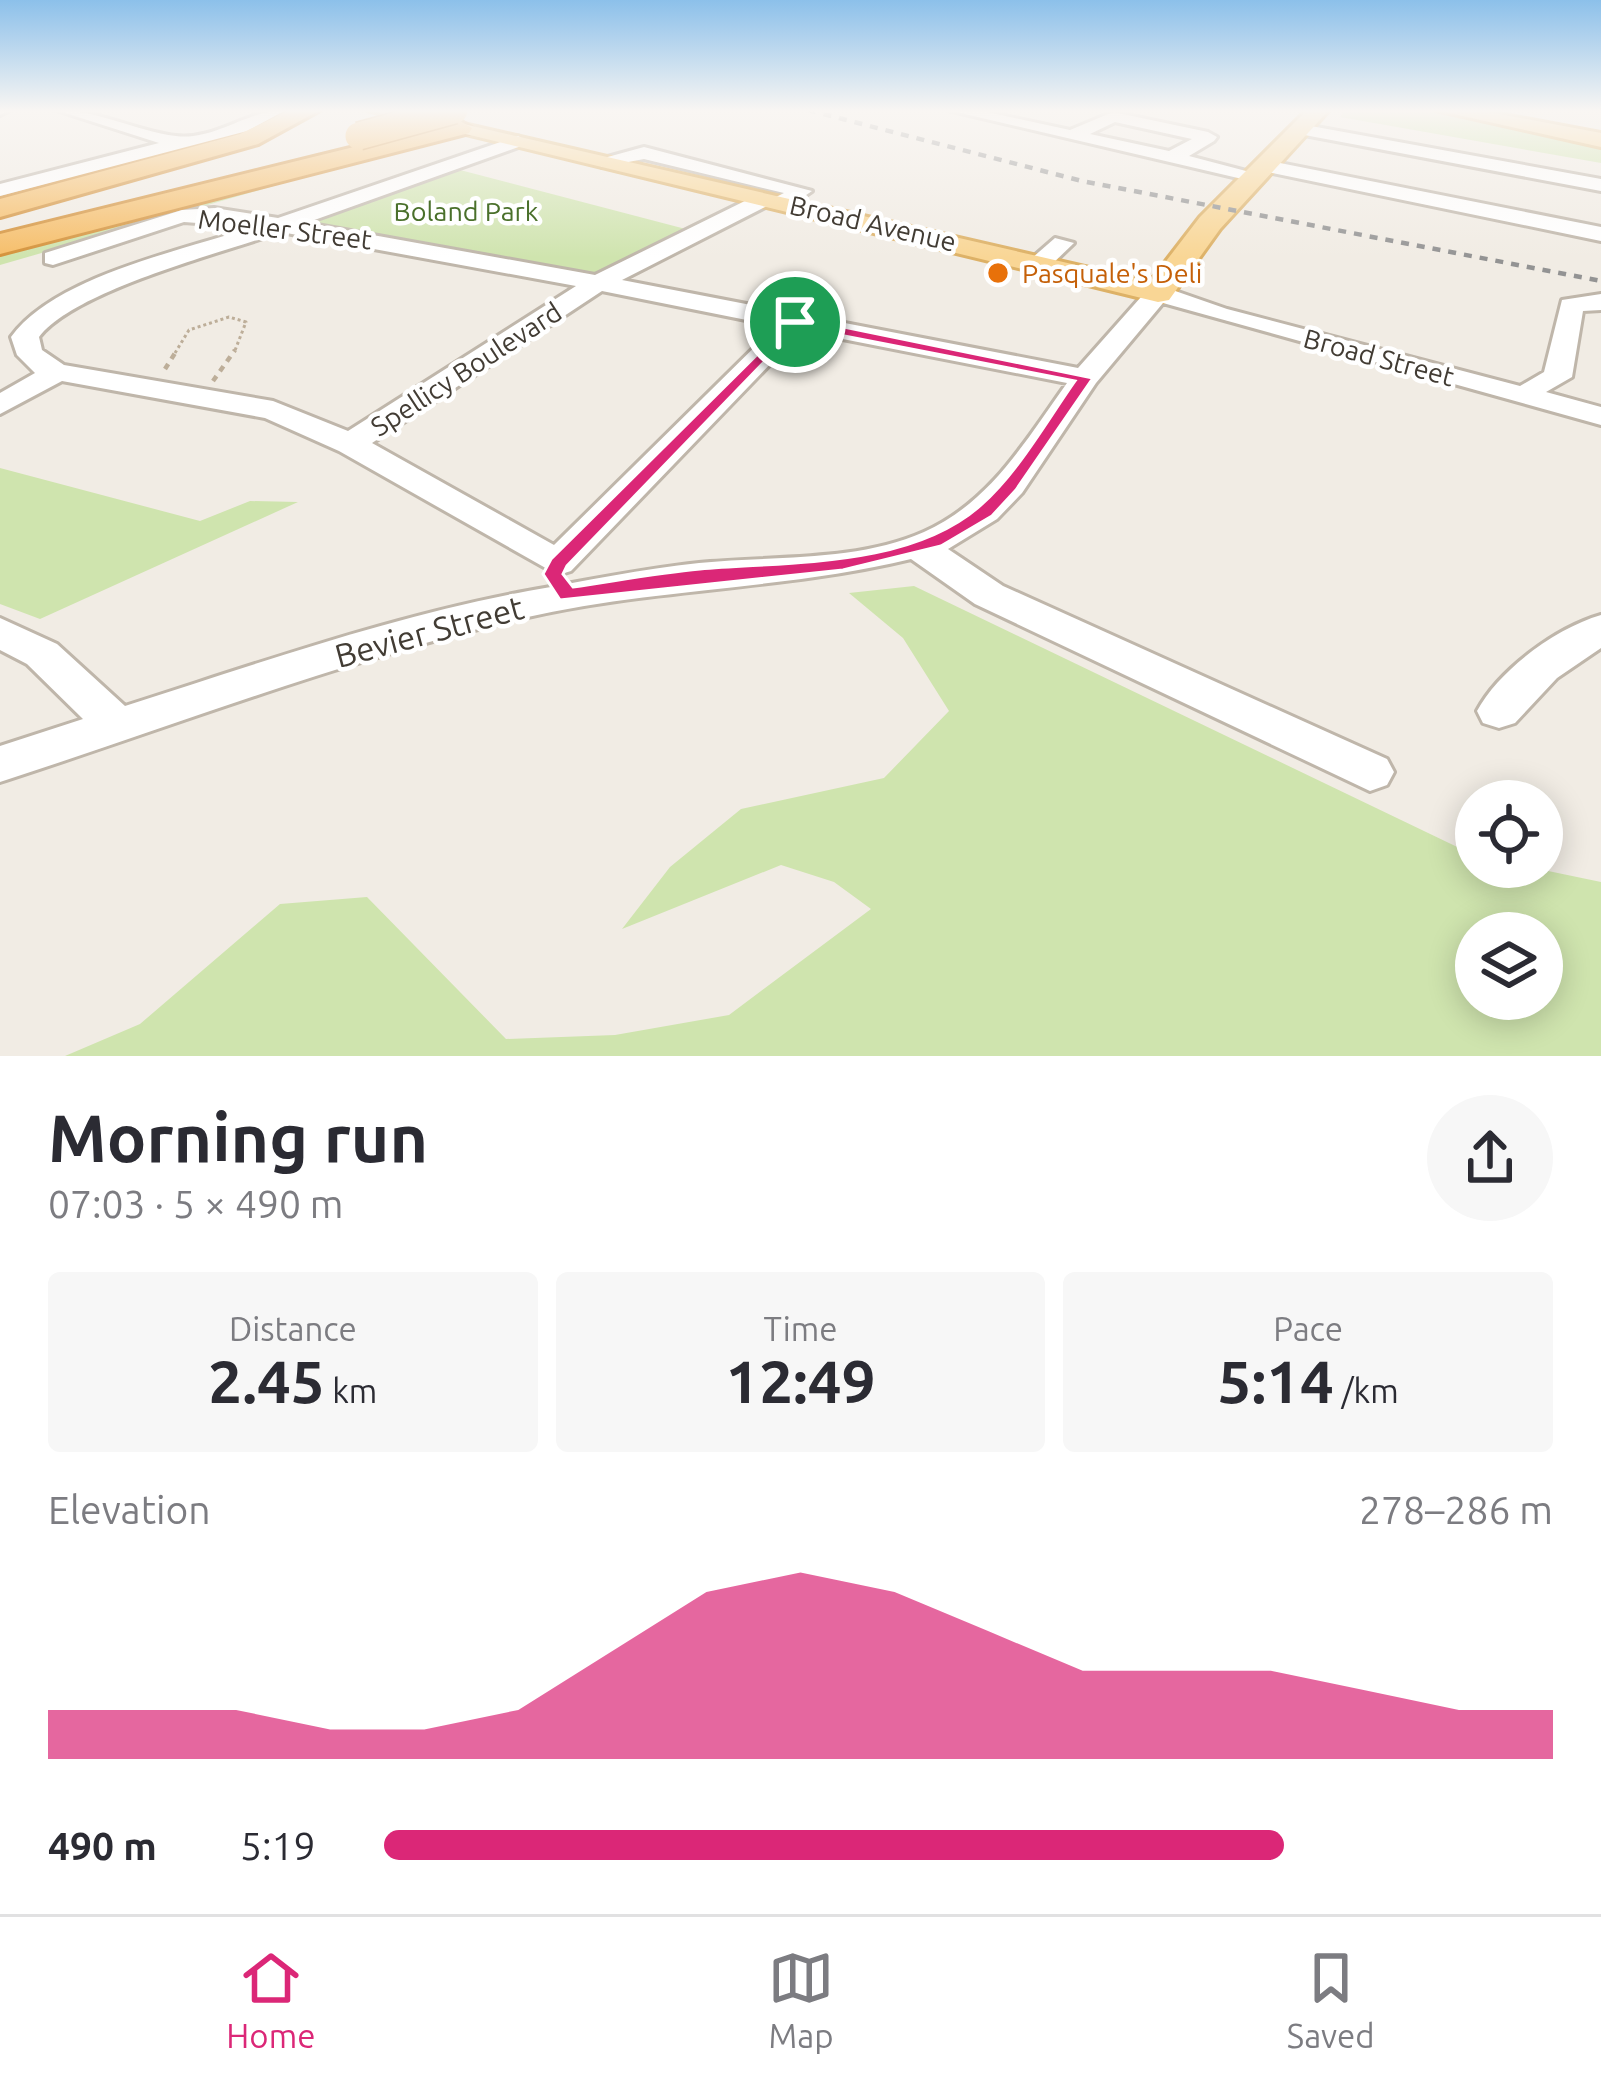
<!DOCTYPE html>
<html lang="en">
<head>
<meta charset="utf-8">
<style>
	body { margin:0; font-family:Ubuntu,sans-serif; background:#f7f7f7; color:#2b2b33; height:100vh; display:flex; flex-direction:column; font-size:45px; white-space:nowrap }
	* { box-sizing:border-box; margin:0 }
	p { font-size:39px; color:#7c7c81 }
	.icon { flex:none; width:66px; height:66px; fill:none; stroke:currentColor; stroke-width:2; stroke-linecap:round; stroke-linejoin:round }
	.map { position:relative; height:1056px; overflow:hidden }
	.details { display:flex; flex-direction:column; background:#fff; flex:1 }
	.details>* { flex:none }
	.fabs { position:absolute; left:1455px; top:780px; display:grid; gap:24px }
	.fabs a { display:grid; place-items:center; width:108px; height:108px; border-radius:50%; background:#fff; box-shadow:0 6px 30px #0003; font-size:60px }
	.pin { position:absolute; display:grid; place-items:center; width:102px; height:102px; color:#fff; margin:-51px; border:6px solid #fff; border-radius:50%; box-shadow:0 3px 12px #0007 }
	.round { display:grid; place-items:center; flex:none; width:126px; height:126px; border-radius:63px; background:#f7f7f7 }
	.summary { display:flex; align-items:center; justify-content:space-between; height:204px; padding:0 48px }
	h1 { font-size:66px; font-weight:600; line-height:90px }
	.metrics { display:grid; grid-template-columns:repeat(3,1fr); gap:18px; height:204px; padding:12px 48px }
	.metrics div { display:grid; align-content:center; border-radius:12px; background:#f7f7f7; text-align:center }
	.metrics b { font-size:60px; font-weight:600 }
	.metrics small { font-size:33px; font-weight:400 }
	.metrics p { font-size:33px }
	.chart { height:336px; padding:24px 48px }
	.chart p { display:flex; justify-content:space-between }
	.chart svg { width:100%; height:216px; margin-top:12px; fill:#db2777; opacity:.7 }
	ul { padding:0 48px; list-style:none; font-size:39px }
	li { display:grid; grid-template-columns:192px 144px 1fr; align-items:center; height:90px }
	li i { height:30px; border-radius:15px; background:#db2777 }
	.dock { display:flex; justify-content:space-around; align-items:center; height:168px; border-top:3px solid #e1e1e2; background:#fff; font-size:33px; color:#7c7c81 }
	.dock a { display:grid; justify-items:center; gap:6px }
	.dock .selected { color:#db2777 }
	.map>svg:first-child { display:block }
	.green { fill:#cfe4ae; fill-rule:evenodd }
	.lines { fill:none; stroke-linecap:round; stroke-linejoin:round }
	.minor-casing { stroke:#bfb6aa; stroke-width:6 }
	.major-casing { stroke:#ddb166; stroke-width:6 }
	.highway-casing { stroke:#d4923a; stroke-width:6 }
	.path-far1 { stroke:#bdae99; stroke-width:3; stroke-dasharray:3 3; stroke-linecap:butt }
	.path { stroke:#bdae99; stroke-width:4.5; stroke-dasharray:6 6; stroke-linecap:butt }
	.minor { fill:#fff; fill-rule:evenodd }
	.major { fill:#f9d695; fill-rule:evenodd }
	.highway { fill:#f6be69; fill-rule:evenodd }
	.rail { stroke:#939393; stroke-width:4.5; stroke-dasharray:8 8; stroke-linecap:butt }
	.highway-bridge-casing { stroke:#d4923a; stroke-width:30; stroke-linecap:butt }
	.highway-bridge { stroke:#f6be69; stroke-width:27 }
	.route { fill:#db2777; stroke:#fff; stroke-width:3; fill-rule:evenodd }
	.food-dot { fill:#e8710a; stroke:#fff; stroke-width:4.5 }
	.labels { text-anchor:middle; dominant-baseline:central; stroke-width:9; stroke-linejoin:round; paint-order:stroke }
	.far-park-label { font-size:27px; fill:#4a702b; stroke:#fff }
	.far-street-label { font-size:27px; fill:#423c34; stroke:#fff }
	.far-food-label { font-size:27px; fill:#c56008; stroke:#fff; text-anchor:start }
	.street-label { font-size:33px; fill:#423c34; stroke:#fff }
</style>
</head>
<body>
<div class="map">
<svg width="1601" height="1056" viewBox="0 0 1601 1056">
	<rect width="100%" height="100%" fill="#f1ece4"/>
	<g class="green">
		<path d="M1345,110H1433L1601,143V163L1340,117Z"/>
		<path d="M329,170L0,265V253Z"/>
		<path d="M460,170L697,232L610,276L308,223Z"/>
		<path d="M0,468L200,521L250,501L298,502L40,619L0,604Z"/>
		<path d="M914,586L1476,856V867H1529L1601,882V1056H65L140,1024L280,904L367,897L506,1039L615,1035L729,1015L871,909L834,882L781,865L622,929L670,867L741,809L884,778L949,711L903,638L849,593ZM1542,933V999H1476V933Z"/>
	</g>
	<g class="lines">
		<g class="minor-casing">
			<g id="minor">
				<path d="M0,110H10L0,115Z"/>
				<path d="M56,110C99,110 135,131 176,136C214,141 249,109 286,110L247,131L0,196V184L159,143Z"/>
				<path d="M948,110H978L1070,130L1113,112L1208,132L1217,137L1214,141L1189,156L1265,176L1255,182ZM1115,122L1192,139L1169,151L1090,134Z"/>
				<path d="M1300,124L1601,179V191L1294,133Z"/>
				<path d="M518,136L527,141L524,145L306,223L595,275L759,194L776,197L784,193L644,159L602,167L593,161L644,147L812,191L790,206L773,203L622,280L1078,368L1149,288L1158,285L1227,309L1520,386L1544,372L1562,300L1601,294V310L1583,311L1572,377L1546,392L1601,407V425L1163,303L1096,383L1022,493L997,519L948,549L1003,586L1387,759L1394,772L1387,785L1370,791L975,604L911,559C784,590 651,588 523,618C345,659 173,726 0,782V746L83,719L27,664L0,650V618L57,644L125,706C257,664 392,616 528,591C585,581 642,569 699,563C771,556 857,562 924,532C991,502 1026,440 1067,383L802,331L571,571L558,575L339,451L265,418L62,381L0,414V393L35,373L17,355L11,337C55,276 182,251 252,227L184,222L53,265L45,263V253L182,210L214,208L278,218ZM281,232L576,286L348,431L273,401L64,365L42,350L39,337C75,290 221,253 281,232ZM602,291L776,326L554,545L372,443Z"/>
				<path d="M1265,160L1601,227V241L1258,170L1255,166Z"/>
				<path d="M1055,238L1074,243L1048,268H1032V258Z"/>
				<path d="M1601,615V648L1557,678L1515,723L1499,728L1483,723L1477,711C1499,670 1556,628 1601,615Z"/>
			</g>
		</g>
		<g class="major-casing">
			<g id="major">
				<path d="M367,110H403L1150,282L1200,217L1307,110H1329L1220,229L1169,300L1158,302Z"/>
				<path d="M1436,110H1478L1601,133V147Z"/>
			</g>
		</g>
		<g class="highway-casing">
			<g id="highway">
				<path d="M290,110H320L258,144L0,217V199L240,134Z"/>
				<path d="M460,121L472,128L469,133L0,254V234Z"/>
			</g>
		</g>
		<path class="path-far1" d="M175,353L189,330L229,317L246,322L234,353"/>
		<g class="path">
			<path d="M165,369L177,350"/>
			<path d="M213,381L235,350"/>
		</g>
		<use href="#minor" class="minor"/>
		<use href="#major" class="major"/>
		<use href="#highway" class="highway"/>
		<path class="rail" d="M808,110L1082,181L1601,281"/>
		<g class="highway-bridge-casing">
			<path id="highway-bridge" d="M359,136L454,110"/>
		</g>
		<use href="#highway-bridge" class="highway-bridge"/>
	</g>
	<linearGradient id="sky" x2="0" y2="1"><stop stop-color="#8cc0ea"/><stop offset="0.43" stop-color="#f9f6f3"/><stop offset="1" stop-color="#f9f6f3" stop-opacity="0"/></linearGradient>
	<rect width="1601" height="258" fill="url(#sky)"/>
	<path class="route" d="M795,317L1093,378L1016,490L992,516L941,546L843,570L560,600L543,574L551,559ZM798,327L1075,381C1046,422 1019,471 981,505C910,568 789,561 700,569C657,573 615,581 573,587L563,574L567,566Z"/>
	<circle class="food-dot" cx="998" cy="273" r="12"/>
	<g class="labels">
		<g class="far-park-label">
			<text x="466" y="211">Boland Park</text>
		</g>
		<g class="far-street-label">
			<text transform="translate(873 223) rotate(13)">Broad Avenue</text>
			<text transform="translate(285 229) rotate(7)">Moeller Street</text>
			<text transform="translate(1379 357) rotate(15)">Broad Street</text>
			<text transform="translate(466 369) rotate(-33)">Spellicy Boulevard</text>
		</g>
		<g class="far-food-label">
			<text x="1022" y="273">Pasquale's Deli</text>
		</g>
		<g class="street-label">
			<text transform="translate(429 631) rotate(-15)">Bevier Street</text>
		</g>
	</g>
</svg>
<div class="fabs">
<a><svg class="icon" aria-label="locate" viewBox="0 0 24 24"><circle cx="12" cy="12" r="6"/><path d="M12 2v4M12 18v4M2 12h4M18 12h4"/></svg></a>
<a><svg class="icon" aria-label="layers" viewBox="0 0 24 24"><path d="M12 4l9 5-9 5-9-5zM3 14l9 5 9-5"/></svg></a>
</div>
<div class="pin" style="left:795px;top:322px;background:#1e9e55"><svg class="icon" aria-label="arrive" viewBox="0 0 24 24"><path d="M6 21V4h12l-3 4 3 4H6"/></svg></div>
</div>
<section class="details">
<div class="summary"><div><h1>Morning run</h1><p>07:03 · 5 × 490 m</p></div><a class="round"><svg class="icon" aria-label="share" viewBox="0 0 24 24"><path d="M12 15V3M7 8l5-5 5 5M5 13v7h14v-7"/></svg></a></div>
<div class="metrics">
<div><p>Distance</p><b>2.45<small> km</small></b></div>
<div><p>Time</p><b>12:49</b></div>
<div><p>Pace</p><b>5:14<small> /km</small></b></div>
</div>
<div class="chart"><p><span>Elevation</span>278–286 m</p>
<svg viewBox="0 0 160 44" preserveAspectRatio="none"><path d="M0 44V34L10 34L20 34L30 38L40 38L50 34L60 22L70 10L80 6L90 10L100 18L110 26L120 26L130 26L140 30L150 34L160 34V44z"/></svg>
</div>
<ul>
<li><b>490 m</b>5:19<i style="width:77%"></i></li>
</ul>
</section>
<nav class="dock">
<a class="selected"><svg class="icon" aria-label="home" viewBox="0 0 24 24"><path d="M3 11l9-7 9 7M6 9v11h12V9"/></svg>Home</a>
<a><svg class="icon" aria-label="map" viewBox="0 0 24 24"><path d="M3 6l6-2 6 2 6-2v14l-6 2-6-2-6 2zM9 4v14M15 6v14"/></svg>Map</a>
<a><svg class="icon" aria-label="saved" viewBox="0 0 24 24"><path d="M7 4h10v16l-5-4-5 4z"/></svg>Saved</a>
</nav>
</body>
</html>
